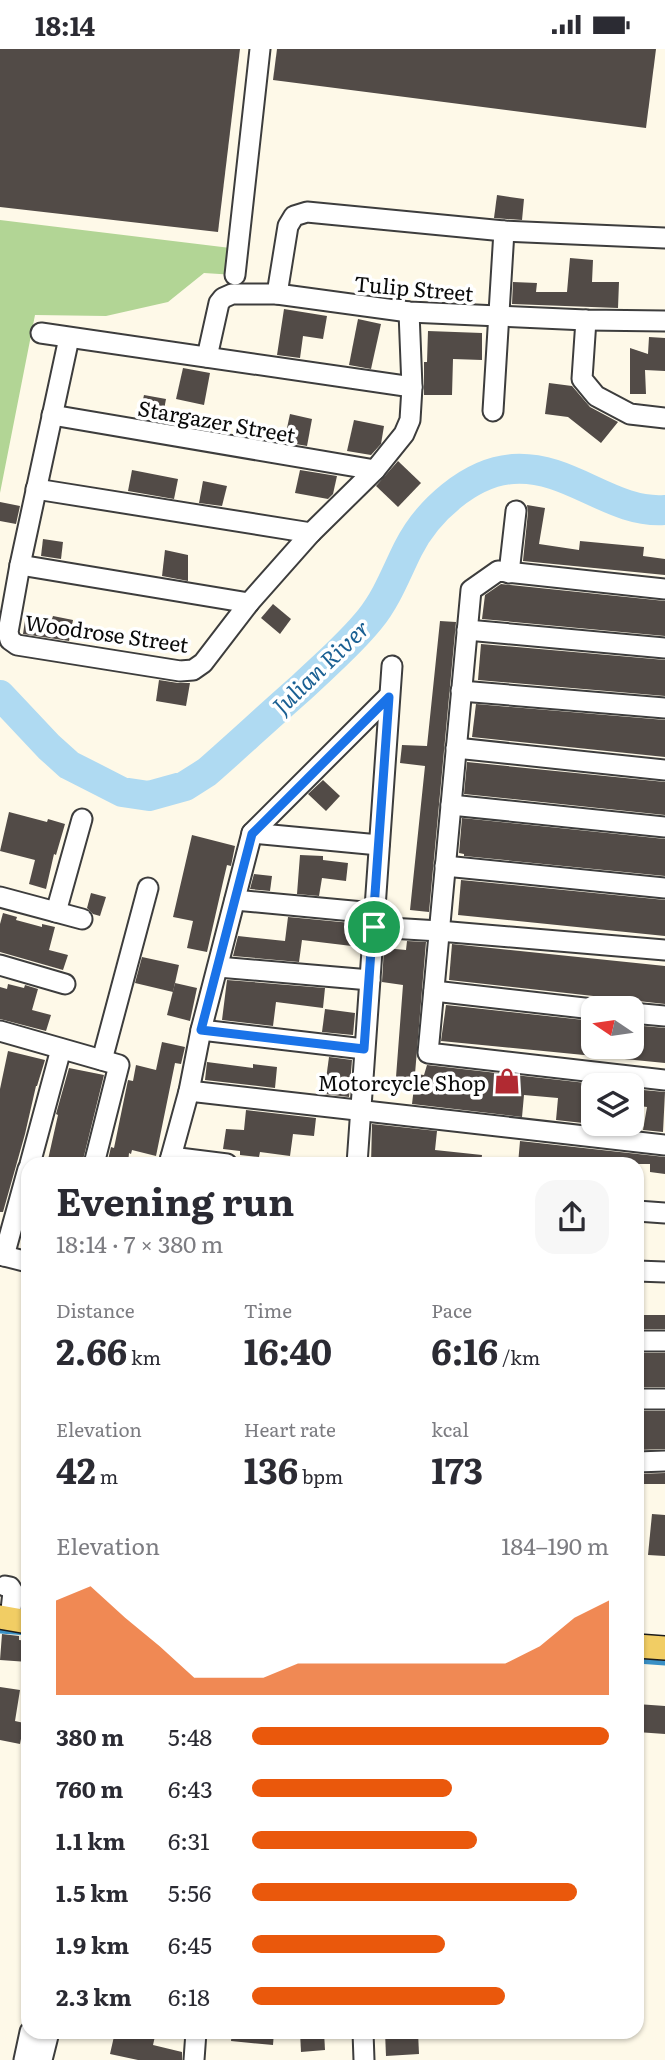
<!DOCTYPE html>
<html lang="en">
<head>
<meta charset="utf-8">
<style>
	body { margin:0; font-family:Literata,serif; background:#f7f7f7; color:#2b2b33; height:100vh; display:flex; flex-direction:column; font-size:26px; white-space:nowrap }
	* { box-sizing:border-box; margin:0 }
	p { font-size:23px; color:#7c7c81 }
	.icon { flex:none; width:38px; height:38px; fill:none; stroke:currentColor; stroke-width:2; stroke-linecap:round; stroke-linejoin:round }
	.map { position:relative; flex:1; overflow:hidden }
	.drawer { position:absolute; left:21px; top:1108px; width:623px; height:882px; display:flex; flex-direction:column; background:#fff; border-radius:21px; box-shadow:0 2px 5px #0004 }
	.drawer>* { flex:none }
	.needle { width:46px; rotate:283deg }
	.tools { position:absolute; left:581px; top:947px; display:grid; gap:14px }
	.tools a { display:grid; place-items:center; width:63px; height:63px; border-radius:14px; background:#fff; box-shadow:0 2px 5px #0004; font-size:35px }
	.pin { position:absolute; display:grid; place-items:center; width:60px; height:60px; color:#fff; margin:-30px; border:4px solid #fff; border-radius:50%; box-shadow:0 2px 7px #0007 }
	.round { display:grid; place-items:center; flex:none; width:74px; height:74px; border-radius:21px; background:#f7f7f7 }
	.summary { display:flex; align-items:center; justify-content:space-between; height:119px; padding:0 35px }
	h1 { font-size:38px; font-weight:700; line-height:52px }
	.figures { display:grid; grid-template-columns:repeat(3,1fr); gap:10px; height:119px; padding:7px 35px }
	.figures div { display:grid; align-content:center }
	.figures b { font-size:35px; font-weight:700 }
	.figures small { font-size:19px; font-weight:400 }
	.figures p { font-size:19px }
	.chart { height:196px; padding:14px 35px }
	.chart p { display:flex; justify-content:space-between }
	.chart svg { width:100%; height:126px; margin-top:7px; fill:#ea580c; opacity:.7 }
	ul { padding:0 35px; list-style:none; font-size:23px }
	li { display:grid; grid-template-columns:112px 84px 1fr; align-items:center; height:52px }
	li i { height:18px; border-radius:9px; background:#ea580c }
	.status { display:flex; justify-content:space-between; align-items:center; height:49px; padding:0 35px; background:#fff; direction:ltr }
	.status svg { height:19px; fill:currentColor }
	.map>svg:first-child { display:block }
	.forest { fill:#b2d595 }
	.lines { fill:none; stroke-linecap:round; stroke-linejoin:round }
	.stream { stroke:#3a90c5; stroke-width:5 }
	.river { stroke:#afdaf2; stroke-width:30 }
	.building { fill:#524b47 }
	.minor-casing { stroke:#3d3d3d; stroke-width:23 }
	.major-casing { stroke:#1b1b1b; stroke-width:26 }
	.minor { stroke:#fff; stroke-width:19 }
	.major { stroke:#f1cd64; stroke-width:23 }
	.route-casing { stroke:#fff; stroke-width:14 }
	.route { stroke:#1a73e8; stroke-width:9 }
	.labels { text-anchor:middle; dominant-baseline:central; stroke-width:7; stroke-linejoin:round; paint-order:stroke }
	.street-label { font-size:21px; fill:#0a0a0a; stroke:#fff }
	.poi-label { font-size:21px; fill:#0a0a0a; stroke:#fff; text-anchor:end }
	.water-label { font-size:23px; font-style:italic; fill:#1b6093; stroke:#fff }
</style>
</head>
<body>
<div class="status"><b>18:14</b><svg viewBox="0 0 49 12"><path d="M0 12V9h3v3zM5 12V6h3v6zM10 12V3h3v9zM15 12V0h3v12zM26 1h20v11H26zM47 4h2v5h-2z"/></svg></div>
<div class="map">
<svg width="665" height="2011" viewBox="0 0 665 2011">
	<rect width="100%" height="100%" fill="#fef9e8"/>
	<path class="forest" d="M0,171L247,201L235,226L204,224L168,253L106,267L35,266L0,444Z"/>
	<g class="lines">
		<g class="stream">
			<path d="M0,1582L28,1584"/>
			<path d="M637,1612L665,1614"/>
		</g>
		<path class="river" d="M0,646L49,698L69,716L122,743L149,747L185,737L207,723C239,695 270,666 302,638C325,616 350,595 370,570C387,549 396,524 408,500C427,462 470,423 513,420C570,416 611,465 665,461"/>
	</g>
	<g class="building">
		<path d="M0,0H240L218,183L0,158Z"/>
		<path d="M277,0H656L646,79L273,31Z"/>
		<path d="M497,146L524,150L522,171L494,169Z"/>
		<path d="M570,209L593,211L592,233H619L618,259L512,255L513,233L537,234L536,243H567Z"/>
		<path d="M284,260L327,267L323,290L303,287L300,309L277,306Z"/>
		<path d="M358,270L381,275L371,320L349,316Z"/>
		<path d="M428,282L482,284V311L453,310L452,346H424V313H427Z"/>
		<path d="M649,288L665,289V322L645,321L646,345H630V299L648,305Z"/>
		<path d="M183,319L210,324L204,356L176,350Z"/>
		<path d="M549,334L572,337L590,358L618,373L601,394L568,368L545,365Z"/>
		<path d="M144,346L166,350L162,372L139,368Z"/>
		<path d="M290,365L312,370L307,397L284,393Z"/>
		<path d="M354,371L384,377L381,395L371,406L347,402Z"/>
		<path d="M398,412L421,434L398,458L376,437Z"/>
		<path d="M132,421L178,430L174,450L128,442Z"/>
		<path d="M300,421L337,427L333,445L328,450L295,444Z"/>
		<path d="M203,432L227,437L222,457L199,454Z"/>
		<path d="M0,453L20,457L16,475L0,472Z"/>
		<path d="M527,456L545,459L539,495L579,501L580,492L644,498L643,507L665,510V526L523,512L528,463Z"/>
		<path d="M43,490L63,493L61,510L41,507Z"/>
		<path d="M165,501L188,506V532L162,527Z"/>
		<path d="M501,535L665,552V587L482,570L485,546Z"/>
		<path d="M273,555L291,570L280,585L261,569Z"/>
		<path d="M26,565L52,570L53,567L73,571L69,592L23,585Z"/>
		<path d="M440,572L456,573L429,863L410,861L425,717L400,714L402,696L427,697Z"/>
		<path d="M481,595L665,611V647L478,631Z"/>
		<path d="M159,631L178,634H190L186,657L156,652Z"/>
		<path d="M476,655L665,671V708L472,688Z"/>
		<path d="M467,713L665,733V766L464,745Z"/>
		<path d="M323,731L340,747L326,762L308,745Z"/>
		<path d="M9,763L47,773L48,770L65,775L56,806L54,805L46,840L29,835L35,811L0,802Z"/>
		<path d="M462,769L665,790V827L464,807V805L459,804Z"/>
		<path d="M192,786L235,797L231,817L227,816L223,833L207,903L187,899L193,872L173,868Z"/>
		<path d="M300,806L323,807V811L348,814L346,832L322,829L319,847L297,845Z"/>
		<path d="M254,825L272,827L270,842L250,840Z"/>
		<path d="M461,831L665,851V887L458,866Z"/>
		<path d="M91,844L106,848L100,867L93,865L87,859Z"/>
		<path d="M3,864L17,868L16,871L42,878V875L55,878L49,901L68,906L63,921L0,903V875Z"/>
		<path d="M288,868L362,875L360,898L302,891L299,913L233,907L238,887L285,892Z"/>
		<path d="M407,892L426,893L415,1025L424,1026L427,1016L595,1035L592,1075L556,1071L558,1049L524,1046L522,1068L412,1055L415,1030L396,1028L403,936L382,933L384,899L406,901Z"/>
		<path d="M452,895L665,917V955L449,931Z"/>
		<path d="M142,908L179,916L173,943L135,934Z"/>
		<path d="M227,931L325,939L323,959L276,953L273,977L222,971Z"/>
		<path d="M175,934L197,939L190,972L167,966Z"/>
		<path d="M8,935L24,939L25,936L38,940L32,961L51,966L46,982L0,970V938L7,940Z"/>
		<path d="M446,956L593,972V998H632V976L665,979V1014L441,992Z"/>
		<path d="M325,960L355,964L353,986L322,983Z"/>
		<path d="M162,993L185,998L181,1015L175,1014L156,1107L132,1101L131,1105L129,1104L128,1115H107L111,1098L114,1099L128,1031L133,1032L136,1016L156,1021Z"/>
		<path d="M8,1002L45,1011L37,1037H36L25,1085L3,1163H0V1040Z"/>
		<path d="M329,1008L352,1011L349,1048L324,1045Z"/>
		<path d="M207,1013L253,1019V1015L277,1018L275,1039L205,1031Z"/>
		<path d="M69,1019L104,1026L82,1115H47L58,1066L56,1065Z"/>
		<path d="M632,1040L665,1043L663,1083L643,1081L647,1058L632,1056Z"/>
		<path d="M246,1061L316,1069L314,1087L293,1085L290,1107L260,1103L259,1108L240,1106V1102L223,1100L226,1080L244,1081Z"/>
		<path d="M372,1075L437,1082L435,1101L482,1106L481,1115H371Z"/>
		<path d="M520,1092L665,1108V1125L650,1123V1115H518Z"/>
		<rect x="637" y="1266" width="28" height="14"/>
		<rect x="637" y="1304" width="28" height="34"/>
		<path d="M637,1362H665V1400L637,1401Z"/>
		<path d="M665,1424V1435H637V1425Z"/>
		<path d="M652,1465L665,1466V1507L648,1506Z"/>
		<path d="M2,1585L19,1587V1591L28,1592V1613L0,1611Z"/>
		<path d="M0,1638L20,1641L15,1672L24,1674L20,1695L0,1691Z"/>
		<path d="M637,1655L665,1657V1685L637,1683Z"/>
		<path d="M115,1983H156L153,1996L182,2003V2011H138L110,2005Z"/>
		<path d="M232,1983H274L273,1996L231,1992Z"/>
		<path d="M300,1983H324L325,2001L301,2003Z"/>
		<path d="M385,1983H418L419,2005L386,2007Z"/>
	</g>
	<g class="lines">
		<g class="minor-casing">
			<g id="minor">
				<path d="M235,226L260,0"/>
				<path d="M277,245L288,177L294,167L307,163L504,182L665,189"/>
				<path d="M586,271L582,330L596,347L630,365L665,369"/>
				<path d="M41,284L412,338"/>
				<path d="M69,289L20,516L8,583L10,591L17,596L180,622L193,621L203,614L249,554L311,484L375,421L404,385L410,371L412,338L409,263"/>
				<path d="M207,308L219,254L223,249L232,245H277L409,263L586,271L665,272"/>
				<path d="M493,362L504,182"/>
				<path d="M52,366L375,421"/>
				<path d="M36,440L311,484"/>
				<path d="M20,516L249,554"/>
				<path d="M509,524L516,462"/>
				<path d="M665,540L498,522L471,541L428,1004L665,1031"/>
				<path d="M467,581L665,599"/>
				<path d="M461,642L665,659"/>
				<path d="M456,699L665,721"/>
				<path d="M451,756L665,778"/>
				<path d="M252,784L379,796"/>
				<path d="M445,817L665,839"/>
				<path d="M0,848L82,870"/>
				<path d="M235,851L374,864"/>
				<path d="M56,863L82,770"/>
				<path d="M374,878L439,882L665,901"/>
				<path d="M0,916L65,935"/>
				<path d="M218,918L370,931"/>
				<path d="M434,942L593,960"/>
				<path d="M632,964L665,967"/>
				<path d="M201,981L364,1000"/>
				<path d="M0,982L119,1016L94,1115"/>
				<path d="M102,1011L148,839"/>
				<path d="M189,1042L665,1096"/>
				<path d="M171,1108L227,1115"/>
				<path d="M30,1115L61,1000"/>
				<path d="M169,1115L189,1042L201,981L252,784L389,647"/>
				<path d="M357,1115L392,617"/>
				<path d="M637,1162L665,1164"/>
				<path d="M0,1206L28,1213"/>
				<path d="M4,1207L28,1120"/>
				<path d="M637,1222L665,1223"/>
				<path d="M637,1292H665"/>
				<path d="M637,1350H665"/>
				<path d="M637,1413L665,1412"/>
				<path d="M5,1537L10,1538L13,1543L10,1570"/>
				<path d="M363,1983L364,2011"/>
				<path d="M24,2011L30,1983"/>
				<path d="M42,2011L49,1983"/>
				<path d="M194,2011L196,1983"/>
			</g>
		</g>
		<g class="major-casing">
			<g id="major">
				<path d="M0,1568L28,1573"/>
				<path d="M637,1597L665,1599"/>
			</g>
		</g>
		<use href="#minor" class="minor"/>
		<use href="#major" class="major"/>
	</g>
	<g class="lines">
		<g class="route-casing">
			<path id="route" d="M389,648L364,1000L201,981L252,785Z"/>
		</g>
		<use href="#route" class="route"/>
	</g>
	<defs>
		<g id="shop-bare" transform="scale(2.1)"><path d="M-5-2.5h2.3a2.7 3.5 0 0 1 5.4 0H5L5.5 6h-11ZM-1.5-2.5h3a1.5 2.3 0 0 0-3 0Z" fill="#b12a32" stroke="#fff" stroke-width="2.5" paint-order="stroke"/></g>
	</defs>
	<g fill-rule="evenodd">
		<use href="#shop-bare" x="507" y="1032"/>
	</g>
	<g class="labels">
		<g class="street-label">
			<text transform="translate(414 238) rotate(5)">Tulip Street</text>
			<text transform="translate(217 371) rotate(10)">Stargazer Street</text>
			<text transform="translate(107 583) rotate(8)">Woodrose Street</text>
		</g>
		<g class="poi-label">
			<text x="486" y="1032">Motorcycle Shop</text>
		</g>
		<g class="water-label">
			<text transform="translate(320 617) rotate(-44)">Julian River</text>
		</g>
	</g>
</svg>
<div class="tools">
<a><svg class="needle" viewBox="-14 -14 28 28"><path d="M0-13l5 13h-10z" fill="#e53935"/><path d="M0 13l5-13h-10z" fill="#7c7c81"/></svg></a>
<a><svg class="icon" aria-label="layers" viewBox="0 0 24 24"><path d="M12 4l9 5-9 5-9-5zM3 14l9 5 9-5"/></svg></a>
</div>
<div class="pin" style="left:374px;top:878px;background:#1e9e55"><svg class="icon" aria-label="arrive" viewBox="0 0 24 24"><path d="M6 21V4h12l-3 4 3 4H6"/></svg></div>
<section class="drawer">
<div class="summary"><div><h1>Evening run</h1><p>18:14 · 7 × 380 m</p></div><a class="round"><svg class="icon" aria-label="share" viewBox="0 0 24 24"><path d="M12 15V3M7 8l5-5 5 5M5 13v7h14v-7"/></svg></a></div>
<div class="figures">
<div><p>Distance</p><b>2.66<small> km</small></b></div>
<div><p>Time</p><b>16:40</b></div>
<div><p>Pace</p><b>6:16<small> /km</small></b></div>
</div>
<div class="figures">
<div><p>Elevation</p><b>42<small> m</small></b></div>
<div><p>Heart rate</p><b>136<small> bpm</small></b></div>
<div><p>kcal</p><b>173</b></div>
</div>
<div class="chart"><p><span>Elevation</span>184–190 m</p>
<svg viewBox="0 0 160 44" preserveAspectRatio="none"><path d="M0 44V11L10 6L20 17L30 27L40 38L50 38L60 38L70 33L80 33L90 33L100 33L110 33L120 33L130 33L140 27L150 17L160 11V44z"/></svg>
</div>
<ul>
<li><b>380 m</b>5:48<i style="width:100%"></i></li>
<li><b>760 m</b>6:43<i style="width:56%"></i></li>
<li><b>1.1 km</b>6:31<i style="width:63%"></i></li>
<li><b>1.5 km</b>5:56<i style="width:91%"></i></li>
<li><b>1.9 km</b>6:45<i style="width:54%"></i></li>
<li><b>2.3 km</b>6:18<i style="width:71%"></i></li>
</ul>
</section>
</div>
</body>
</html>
